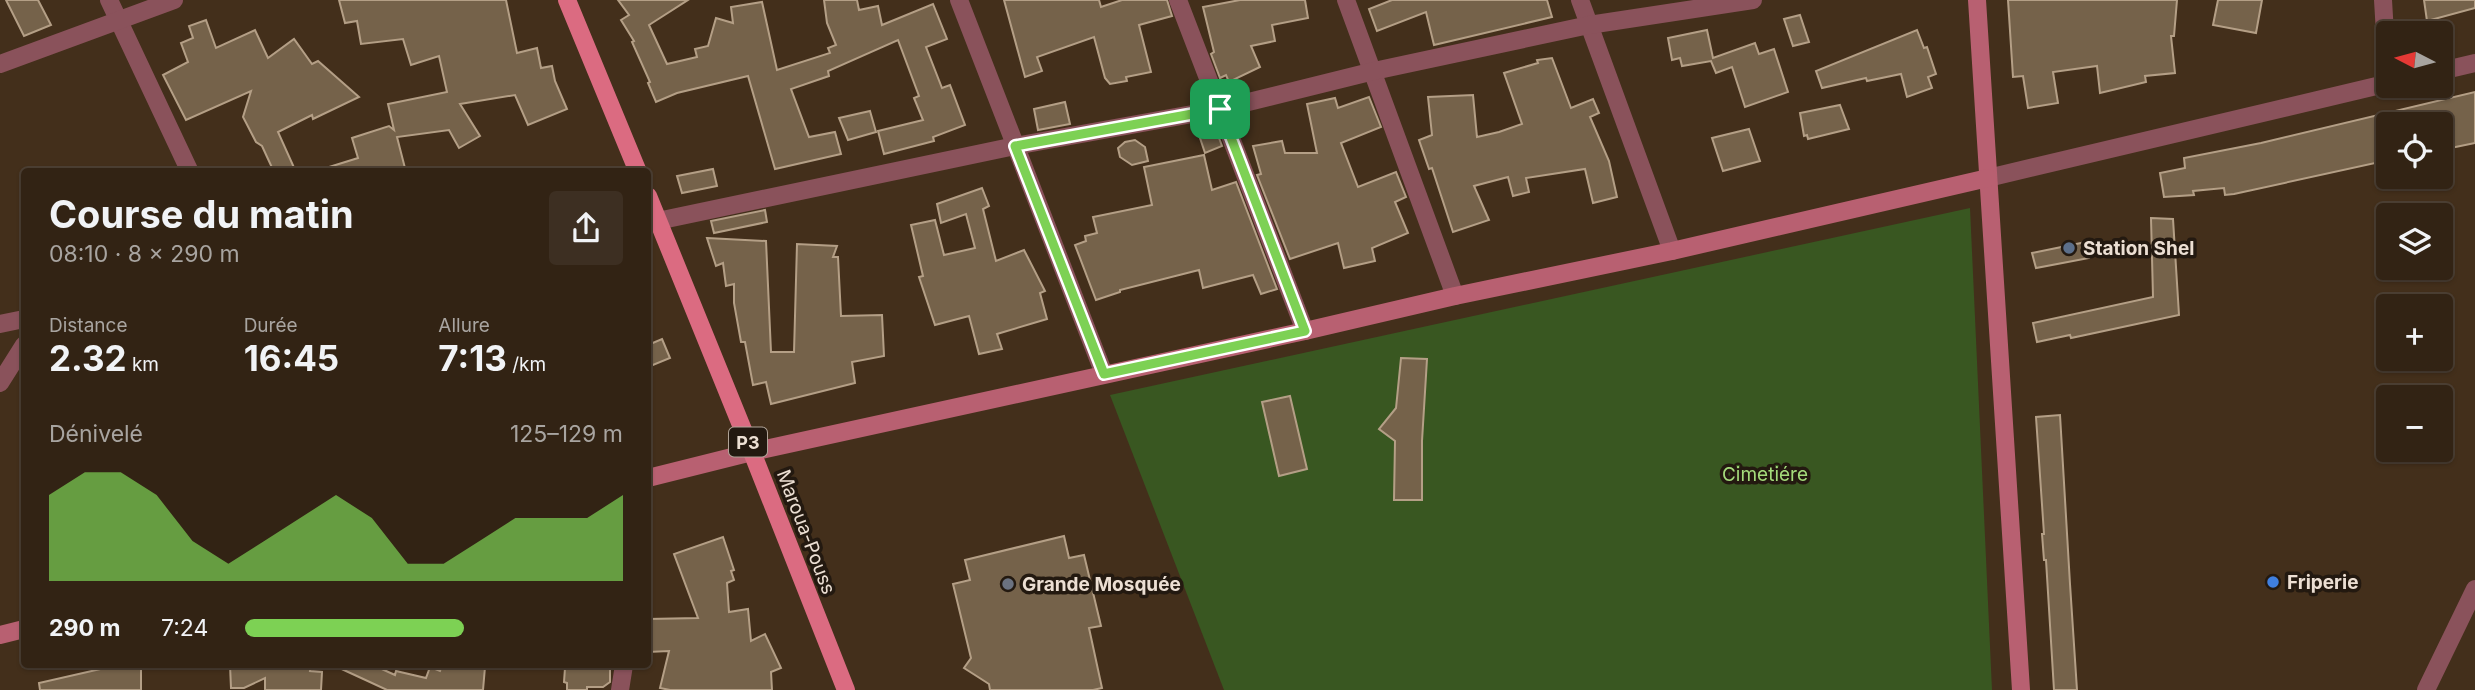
<!DOCTYPE html>
<html lang="fr">
<head>
<meta charset="utf-8">
<style>
	body { margin:0; font-family:Inter,sans-serif; background:#3d2f22; color:#f1f3f6; height:100vh; display:flex; flex-direction:column; font-size:26px; white-space:nowrap }
	* { box-sizing:border-box; margin:0 }
	p { font-size:23px; color:#a8a4a0 }
	.icon { flex:none; width:38px; height:38px; fill:none; stroke:currentColor; stroke-width:2; stroke-linecap:round; stroke-linejoin:round }
	.map { position:relative; flex:1; overflow:hidden }
	.details { position:absolute; left:21px; top:168px; width:630px; height:500px; display:flex; flex-direction:column; background:#322314; border-radius:7px; box-shadow:0 2px 5px #0004,0 0 0 2px #4d4034 }
	.details>* { flex:none }
	.needle { width:46px; rotate:276deg }
	.tools { position:absolute; left:2376px; top:21px; display:grid; gap:14px }
	.tools a { display:grid; place-items:center; width:77px; height:77px; border-radius:7px; background:#322314; box-shadow:0 2px 5px #0004,0 0 0 2px #4d4034; font-size:35px }
	.pin { position:absolute; display:grid; place-items:center; width:60px; height:60px; color:#fff; margin:-30px; border-radius:14px; box-shadow:0 4px 10px #0006 }
	.round { display:grid; place-items:center; flex:none; width:74px; height:74px; border-radius:7px; background:#3d2f22 }
	.head { display:flex; align-items:center; justify-content:space-between; height:119px; padding:0 28px }
	h1 { font-size:38px; font-weight:700; line-height:52px }
	.metrics { display:grid; grid-template-columns:repeat(3,1fr); gap:10px; height:119px; padding:7px 28px }
	.metrics div { display:grid; align-content:center }
	.metrics b { font-size:35px; font-weight:700 }
	.metrics small { font-size:19px; font-weight:400 }
	.metrics p { font-size:19px }
	.chart { height:196px; padding:14px 28px }
	.chart p { display:flex; justify-content:space-between }
	.chart svg { width:100%; height:126px; margin-top:7px; fill:#7dd154; opacity:.7 }
	ul { padding:0 28px; list-style:none; font-size:23px }
	li { display:grid; grid-template-columns:112px 84px 1fr; align-items:center; height:52px }
	li i { height:18px; border-radius:9px; background:#7dd154 }
	.map>svg:first-child { display:block }
	.green { fill:#395721 }
	.building { fill:#75624a; stroke:#b49f86; stroke-width:2 }
	.lines { fill:none; stroke-linecap:round; stroke-linejoin:round }
	.street { stroke:#8a525b; stroke-width:18 }
	.secondary { stroke:#b86071; stroke-width:18 }
	.primary { stroke:#db6b81; stroke-width:18 }
	.route-casing { stroke:#fff; stroke-width:14 }
	.route { stroke:#7dd154; stroke-width:9 }
	.service-dot { fill:#5c6f8a; stroke:#231910; stroke-width:2.5 }
	.shop-dot { fill:#3f7fe0; stroke:#231910; stroke-width:2.5 }
	.worship-dot { fill:#6b7280; stroke:#231910; stroke-width:2.5 }
	.labels { text-anchor:middle; dominant-baseline:central; stroke-width:7; stroke-linejoin:round; paint-order:stroke }
	.shield { fill:#231910; stroke:#b0a498; stroke-width:2 }
	.shield-label { font-size:18px; font-weight:bold; fill:#ecdfd3 }
	.poi-label { font-size:19px; font-weight:bold; fill:#ecdfd3; stroke:#231910; text-anchor:start }
	.park-label { font-size:19px; fill:#a4db7b; stroke:#231910 }
	.street-label { font-size:19px; fill:#ecdfd3; stroke:#231910 }
</style>
</head>
<body>
<div class="map">
<svg width="2475" height="690" viewBox="0 0 2475 690">
	<rect width="100%" height="100%" fill="#432f1b"/>
	<path class="green" d="M1970,208L1992,690H1224L1110,395Z"/>
	<g class="building">
		<path d="M6,0H38L51,25L24,36Z"/>
		<path d="M339,0H506L517,53L537,48L541,68L552,66L555,81L567,109L528,125L515,95L460,104L480,136L459,148L449,130L397,137L406,172H329V167L358,158L352,138L389,126L394,130L388,104L447,92L439,56L411,65L403,39L361,44L357,21L345,23Z"/>
		<path d="M618,0H688L649,25L667,64L697,57L695,49L708,46L716,18L733,23L731,7L762,2L777,70L830,53L828,48L836,45L827,23L824,0H857L859,10L878,6L882,25L933,4L947,39L926,47L942,88L950,85L965,125L933,137L934,141L884,154L878,131L923,120L914,98L919,96L898,40L828,71L829,76L791,89L809,137L835,132L841,154L775,169L748,76L677,93L656,102L648,83L650,82L632,42L634,41L621,20L629,15Z"/>
		<path d="M1004,0H1099L1101,7L1122,0H1167L1172,16L1139,25L1151,72L1126,77L1127,81L1110,84L1105,78L1094,37L1037,57L1042,71L1025,77Z"/>
		<path d="M1240,0H1305L1308,18L1272,25L1275,41L1251,46L1260,67L1229,82L1226,75L1220,78L1211,54L1214,52L1203,7Z"/>
		<path d="M1392,0H1547L1552,17L1434,45L1426,12L1377,31L1369,9Z"/>
		<path d="M2008,0H2177L2174,36H2171L2175,73L2145,76L2146,82L2100,93L2097,66L2053,72L2058,103L2028,108L2023,76L2013,77Z"/>
		<path d="M2218,0H2262L2256,33L2213,25Z"/>
		<path d="M2424,0H2475V8L2427,21Z"/>
		<path d="M1800,15L1809,42L1793,46L1784,19Z"/>
		<path d="M206,20L216,48L255,30L268,58L294,39L312,64L318,61L359,97L313,119L312,115L278,132L296,172H274L262,146L256,142L243,117L251,91L186,120L163,75L188,62L181,43L193,38L189,26Z"/>
		<path d="M1707,30L1713,58L1755,43L1759,54L1774,49L1788,92L1745,107L1732,67L1716,73L1711,61L1682,66L1680,58L1672,60L1668,38Z"/>
		<path d="M1917,30L1924,48L1927,47L1936,74L1928,77L1932,88L1907,97L1901,74L1867,81L1866,78L1822,88L1816,71Z"/>
		<path d="M1552,58L1571,108L1593,99L1599,113L1590,117L1609,161L1617,197L1593,203L1585,169L1526,178L1529,192L1513,196L1508,177L1474,186L1489,220L1453,232L1432,168L1429,169L1419,140L1432,135L1428,97L1473,95L1477,137L1499,132L1522,124L1504,73L1538,63L1537,60Z"/>
		<path d="M2475,92V143L2441,150V124H2389V160L2234,194L2225,195L2224,188L2193,191L2194,195L2164,197L2160,173L2185,168L2184,158L2261,143Z"/>
		<path d="M1369,97L1381,127L1341,143L1358,187L1396,172L1406,197L1395,202L1408,233L1372,248L1375,261L1344,268L1338,243L1290,259L1257,175L1261,174L1253,146L1282,141L1285,153H1317L1307,104L1335,98L1338,108Z"/>
		<path d="M1065,102L1070,124L1038,130L1034,109Z"/>
		<path d="M1840,105L1849,129L1808,139L1807,135L1804,136L1800,113Z"/>
		<path d="M870,111L876,132L848,140L839,118Z"/>
		<path d="M1213,122L1222,146L1205,153L1196,126Z"/>
		<path d="M1749,129L1760,161L1723,171L1712,138Z"/>
		<path d="M1135,140L1145,147L1148,161L1132,165L1120,157L1118,148L1125,142Z"/>
		<path d="M1204,155L1212,190L1236,182L1277,289L1261,294L1253,275L1203,288L1199,270L1120,290V292L1096,300L1075,245L1086,241L1085,236L1097,233L1093,217L1152,205L1144,167Z"/>
		<path d="M713,169L717,186L682,193L677,176Z"/>
		<path d="M982,188L989,206L983,209L996,261L1024,250L1045,291L1040,293L1047,319L997,334L1002,349L979,354L969,316L935,325L919,277L923,276L911,225L935,220L944,255L975,248L966,214L941,223L937,204Z"/>
		<path d="M765,210L767,222L714,233L711,221Z"/>
		<path d="M2151,218L2173,219L2179,315L2071,338L2070,335L2037,342L2033,323L2153,297Z"/>
		<path d="M707,238L766,241L771,352H794L797,244L837,246L833,257H838L841,316L882,315L884,356L852,362L855,383L771,404L766,382L753,385L745,342H741L734,303V284L726,286L723,263L716,266Z"/>
		<path d="M2086,242L2089,258L2036,268L2032,253Z"/>
		<path d="M662,339L670,358L648,367V345Z"/>
		<path d="M1401,358L1427,359L1422,441V500H1394L1395,441L1379,429L1396,408Z"/>
		<path d="M1290,396L1307,469L1279,476L1262,402Z"/>
		<path d="M2060,415L2070,584L2077,690H2054L2046,560H2044L2042,534H2044L2036,417Z"/>
		<path d="M1064,536L1069,558L1084,555L1101,626L1089,628L1102,688L1093,690H990L989,684L964,668L971,658L953,584L970,580L965,560Z"/>
		<path d="M723,537L734,570L731,571L734,580L727,583L729,612L748,609L751,641L765,634L781,668L771,672L772,690H670L660,688L669,651L648,652V619L698,618L674,554Z"/>
		<path d="M118,665H141V690H40L39,683Z"/>
		<path d="M230,665H311L310,671L322,672L321,690H265V678L244,688H231Z"/>
		<path d="M333,665H373L395,675L396,671L426,678L430,667L440,671L442,665L465,668V665L485,667L483,690H387Z"/>
		<path d="M577,665L610,667V682L603,687H587V690H567V683L564,682L565,668H577Z"/>
	</g>
	<g class="lines">
		<g class="street">
			<path d="M109,0L190,172"/>
			<path d="M959,0L1104,374"/>
			<path d="M1178,0L1305,331"/>
			<path d="M1346,0L1455,296"/>
			<path d="M1580,0L1672,251"/>
			<path d="M2383,0L2388,84"/>
			<path d="M0,64L174,0"/>
			<path d="M2441,71L2475,63"/>
			<path d="M1988,178L2389,83"/>
			<path d="M648,223L1015,146L1220,109L1374,71L1589,25L1753,0"/>
			<path d="M0,324L24,319"/>
			<path d="M0,383L24,345"/>
			<path d="M620,690L624,665"/>
			<path d="M2426,690L2475,589"/>
		</g>
		<g class="secondary">
			<path d="M1977,0L2021,690"/>
			<path d="M648,478L752,452L1305,331L1455,296L1672,251L1988,178"/>
			<path d="M0,635L24,629"/>
		</g>
		<g class="primary">
			<path d="M567,0L638,172"/>
			<path d="M648,196L752,452L846,690"/>
		</g>
	</g>
	<g class="lines">
		<g class="route-casing">
			<path id="route" d="M1220,109L1305,331L1104,374L1015,146Z"/>
		</g>
		<use href="#route" class="route"/>
	</g>
	<circle class="service-dot" cx="2069" cy="248" r="7"/>
	<circle class="shop-dot" cx="2273" cy="582" r="7"/>
	<circle class="worship-dot" cx="1008" cy="584" r="7"/>
	<g class="labels">
		<rect class="shield" x="729" y="427.5" width="38" height="29" rx="5"/>
		<g class="shield-label">
			<text x="748" y="442">P3</text>
		</g>
		<g class="poi-label">
			<text x="2083" y="248">Station Shel</text>
			<text x="2287" y="582">Friperie</text>
			<text x="1022" y="584">Grande Mosquée</text>
		</g>
		<g class="park-label">
			<text x="1765" y="474">Cimetiére</text>
		</g>
		<g class="street-label">
			<text transform="translate(806 532) rotate(69)">Maroua-Pouss</text>
		</g>
	</g>
</svg>
<div class="tools">
<a><svg class="needle" viewBox="-14 -14 28 28"><path d="M0-13l5 13h-10z" fill="#e53935"/><path d="M0 13l5-13h-10z" fill="#a8a4a0"/></svg></a>
<a><svg class="icon" aria-label="locate" viewBox="0 0 24 24"><circle cx="12" cy="12" r="6"/><path d="M12 2v4M12 18v4M2 12h4M18 12h4"/></svg></a>
<a><svg class="icon" aria-label="layers" viewBox="0 0 24 24"><path d="M12 4l9 5-9 5-9-5zM3 14l9 5 9-5"/></svg></a>
<a>+</a>
<a>−</a>
</div>
<div class="pin" style="left:1220px;top:109px;background:#1e9e55"><svg class="icon" aria-label="arrive" viewBox="0 0 24 24"><path d="M6 21V4h12l-3 4 3 4H6"/></svg></div>
<section class="details">
<div class="head"><div><h1>Course du matin</h1><p>08:10 · 8 × 290 m</p></div><a class="round"><svg class="icon" aria-label="share" viewBox="0 0 24 24"><path d="M12 15V3M7 8l5-5 5 5M5 13v7h14v-7"/></svg></a></div>
<div class="metrics">
<div><p>Distance</p><b>2.32<small> km</small></b></div>
<div><p>Durée</p><b>16:45</b></div>
<div><p>Allure</p><b>7:13<small> /km</small></b></div>
</div>
<div class="chart"><p><span>Dénivelé</span>125–129 m</p>
<svg viewBox="0 0 160 44" preserveAspectRatio="none"><path d="M0 44V14L10 6L20 6L30 14L40 30L50 38L60 30L70 22L80 14L90 22L100 38L110 38L120 30L130 22L140 22L150 22L160 14V44z"/></svg>
</div>
<ul>
<li><b>290 m</b>7:24<i style="width:58%"></i></li>
</ul>
</section>
</div>
</body>
</html>
